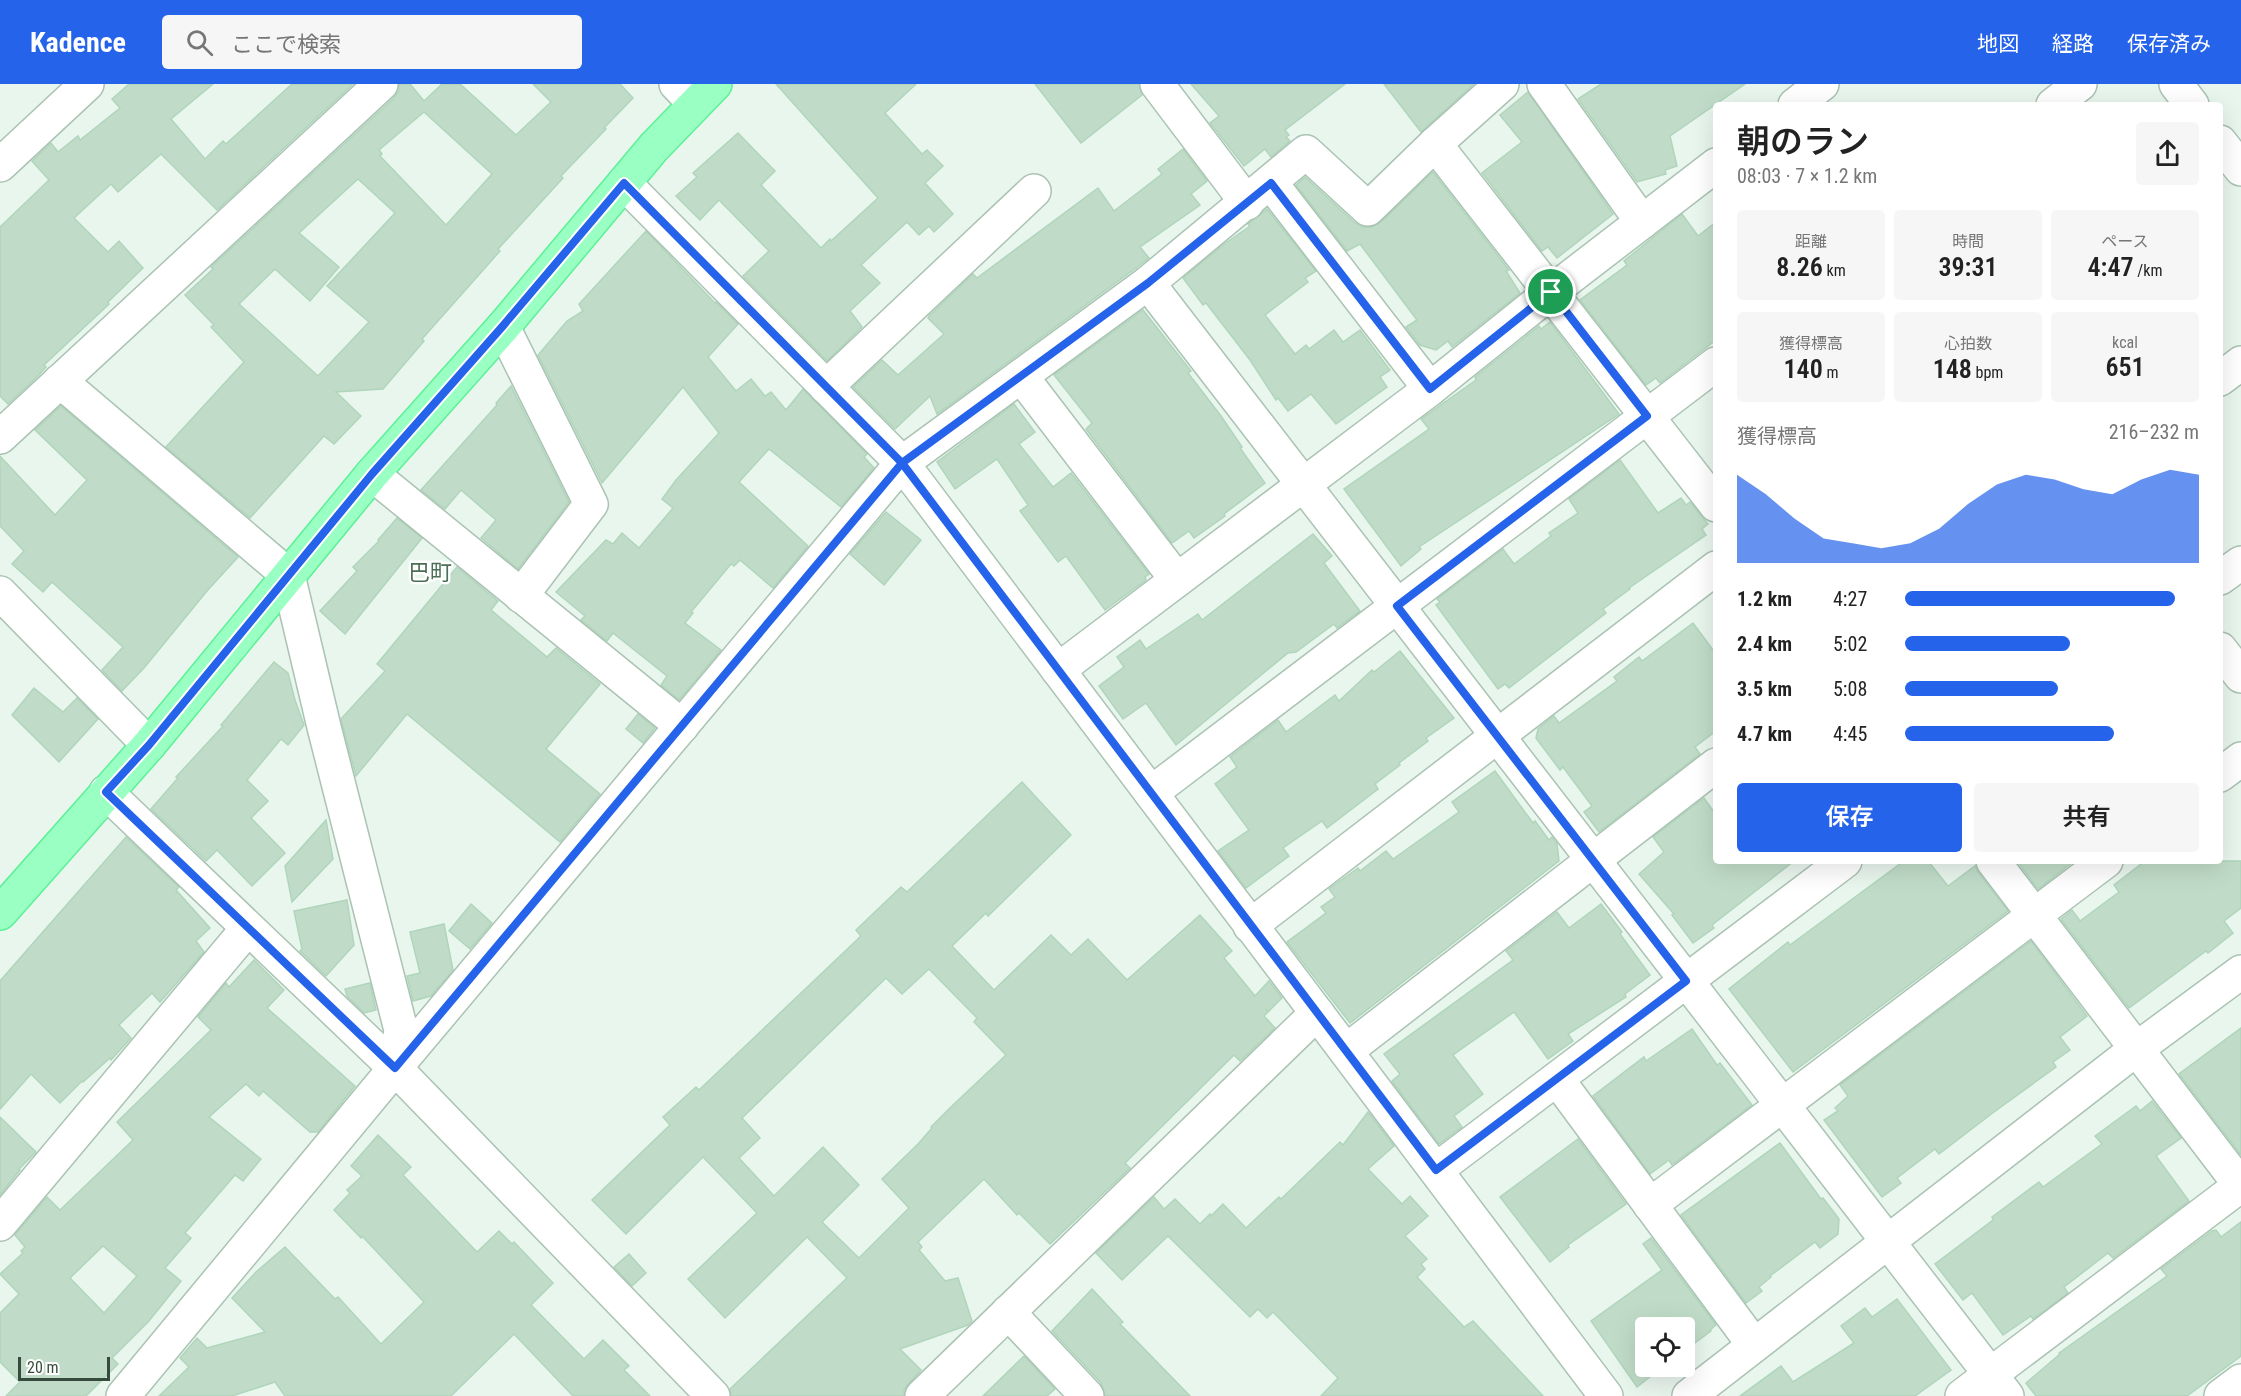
<!DOCTYPE html>
<html lang="ja">
<head>
<meta charset="utf-8">
<style>
	body { margin:0; font-family:"Roboto Condensed","Noto Sans JP",sans-serif; background:#f6f6f6; color:#222; height:100vh; display:flex; flex-direction:column; font-size:22px; white-space:nowrap }
	* { box-sizing:border-box; margin:0 }
	p { font-size:20px; color:#767676 }
	.icon { flex:none; width:33px; height:33px; fill:none; stroke:currentColor; stroke-width:2; stroke-linecap:round; stroke-linejoin:round }
	.map { position:relative; flex:1; overflow:hidden }
	.side { position:absolute; left:1713px; top:18px; width:510px; height:762px; display:flex; flex-direction:column; background:#fff; border-radius:6px; box-shadow:0 6px 24px #0002 }
	.side>* { flex:none }
	.fabs { position:absolute; left:1635px; top:1233px; display:grid; gap:12px }
	.fabs a { display:grid; place-items:center; width:60px; height:60px; border-radius:6px; background:#fff; box-shadow:0 6px 24px #0002; font-size:30px }
	.scale { position:absolute; left:18px; bottom:15px; width:92px; box-sizing:border-box; padding-left:6px; border:3px solid #364b3d; border-top:0; font-size:16px; line-height:21px; white-space:nowrap; color:#364b3d; -webkit-text-stroke:4px #fff; paint-order:stroke }
	.pin { position:absolute; display:grid; place-items:center; width:51px; height:51px; color:#fff; margin:-26px; border:3px solid #fff; border-radius:50%; box-shadow:0 2px 6px #0007 }
	.round { display:grid; place-items:center; flex:none; width:63px; height:63px; border-radius:6px; background:#f6f6f6 }
	.headline { display:flex; align-items:center; justify-content:space-between; height:102px; padding:0 24px }
	h1 { font-size:33px; font-weight:600; line-height:45px }
	.figures { display:grid; grid-template-columns:repeat(3,1fr); gap:9px; height:102px; padding:6px 24px }
	.figures div { display:grid; align-content:center; border-radius:6px; background:#f6f6f6; text-align:center }
	.figures b { font-size:26px; font-weight:600 }
	.figures small { font-size:16px; font-weight:400 }
	.figures p { font-size:16px }
	.chart { height:168px; padding:12px 24px }
	.chart p { display:flex; justify-content:space-between }
	.chart svg { width:100%; height:108px; margin-top:6px; fill:#2563eb; opacity:.7 }
	.primary-button { display:flex; gap:12px; margin-top:auto; padding:12px 24px }
	.primary-button a { flex:1; height:69px; border-radius:6px; background:#2563eb; color:#fff; font-size:24px; font-weight:600; line-height:69px; text-align:center }
	.primary-button a+a { background:#f6f6f6; color:#222 }
	ul { padding:0 24px; list-style:none; font-size:20px }
	li { display:grid; grid-template-columns:96px 72px 1fr; align-items:center; height:45px }
	li i { height:15px; border-radius:8px; background:#2563eb }
	header { display:flex; align-items:center; gap:36px; box-sizing:border-box; height:84px; padding:0 30px; background:#2563eb; color:#fff }
	header strong { font-size:28px }
	nav { display:flex; gap:33px; margin-inline-start:auto; font-size:21px }
	.search { width:420px; height:54px; background:#f6f6f6; display:flex; align-items:center; gap:15px; box-sizing:border-box; padding:0 21px; border-radius:6px; color:#767676; font-size:22px }
	.map>svg:first-child { display:block }
	.building { fill:#c0dcc8; stroke:#afd5bb; stroke-width:1.5; fill-rule:evenodd }
	.lines { fill:none; stroke-linecap:round; stroke-linejoin:round }
	.minor-casing { stroke:#aac3b3; stroke-width:36 }
	.major-casing { stroke:#5cf196; stroke-width:36 }
	.minor { stroke:#fff; stroke-width:33 }
	.major { stroke:#9affc3; stroke-width:33 }
	.route-casing { stroke:#fff; stroke-width:12 }
	.route { stroke:#2563eb; stroke-width:8 }
	.labels { text-anchor:middle; dominant-baseline:central; stroke-width:4.5; stroke-linejoin:round; paint-order:stroke }
	.quarter-label { font-size:22px; fill:#4c6f56; stroke:#fff }
</style>
</head>
<body>
<header>
<strong>Kadence</strong>
<div class="search"><svg class="icon" aria-label="search" viewBox="0 0 24 24"><circle cx="10" cy="10" r="6"/><path d="M15 15l6 6"/></svg>ここで検索</div>
<nav><a>地図</a><a>経路</a><a>保存済み</a></nav>
</header>
<div class="map">
<svg width="2241" height="1312" viewBox="0 0 2241 1312">
	<rect width="100%" height="100%" fill="#e9f6ee"/>
	<g class="building">
		<path d="M129,0H213L171,35L205,75L223,57L226,60L292,0H353L217,126L161,70L118,108L111,100L74,134L108,168L119,157L143,184L108,218L109,220L44,281L46,283L37,293L8,320L0,312V143L49,96L32,77L51,59L58,68L78,52L80,56L120,24L112,15Z"/>
		<path d="M399,0H410L424,17L442,0H460L516,51L551,18L533,0H620L633,14L604,44L606,45L561,92L563,94L498,165L500,167L422,255L424,257L383,305L336,308L361,332L334,360L324,352L250,434L166,363L244,278L211,243L214,241L185,211L213,185L211,183L394,14L399,6ZM424,28L492,90L446,141L380,72L382,70L379,66ZM358,95L395,129L327,202L369,238L318,292L239,220L275,185L310,217L339,183L299,149Z"/>
		<path d="M776,0H916L885,29L922,70L927,66L943,82L925,99L953,130L934,148L929,142L919,151L907,138L861,181L880,199L850,227L862,243L827,277L743,192L769,167L719,116L700,136L676,112L697,93L693,89L738,49L775,87L761,101L821,164L830,155L831,157L878,114Z"/>
		<path d="M1035,0H1139L1142,11L1081,59Z"/>
		<path d="M1191,0H1345L1285,46L1289,51L1286,53L1290,57L1271,73L1265,65L1244,82L1210,39L1219,32Z"/>
		<path d="M1384,0H1474L1421,48Z"/>
		<path d="M1601,0H1745L1670,52L1677,82L1665,86L1666,90L1637,98L1578,15Z"/>
		<path d="M1528,8L1613,130L1557,174L1548,163L1542,167L1482,89L1522,58L1500,31Z"/>
		<path d="M1183,65L1207,97L1191,110L1200,121L1140,163L1149,174L1136,184L937,330L930,312L895,345L853,303L882,276L898,291L944,250L928,234L929,232L973,190L977,194L1098,104L1114,127L1162,90L1158,85Z"/>
		<path d="M1433,88L1509,186L1506,187L1520,209L1452,263L1448,257L1436,266L1420,261L1406,243L1417,236L1360,160L1347,167L1296,101L1305,93L1355,139L1363,143H1372L1381,138Z"/>
		<path d="M1267,125L1316,187L1305,194L1308,198L1265,231L1295,270L1306,261L1309,265L1334,246L1343,258L1360,246L1390,286L1380,293L1387,303L1336,340L1311,310L1288,327L1278,314L1276,316L1250,276L1206,219L1203,221L1183,194L1223,161L1250,142L1248,140Z"/>
		<path d="M1682,130L1698,152L1716,138V256L1660,299L1656,294L1646,301L1580,216L1627,181L1624,177Z"/>
		<path d="M646,147L715,219L716,218L738,240L708,273L736,307L751,295L765,312L771,308L786,326L803,305L867,370L864,373L874,384L841,423L769,365L739,398L808,462L773,504L740,476L734,482L731,480L691,528L693,529L685,539L721,566L679,616L661,601L667,592L613,549L607,557L581,536L585,532L556,508L606,456L613,460L622,449L639,464L673,424L662,415L676,396L719,349L683,303L602,399L538,271L567,237L583,227L579,220Z"/>
		<path d="M1143,226L1191,287L1188,289L1221,332L1242,363L1240,364L1265,399L1224,430L1225,432L1194,454L1189,447L1172,459L1086,345L1092,339L1054,291Z"/>
		<path d="M1550,238L1619,330L1419,463L1421,465L1401,482L1344,405L1429,345L1421,335L1476,296L1475,293L1539,242L1541,245Z"/>
		<path d="M511,302L569,418L518,485L481,454L496,436L461,406L445,425L421,406L497,321L496,319Z"/>
		<path d="M1014,320L1035,348L1019,360L1053,403L1071,389L1149,490L1145,493L1146,496L1105,526L1066,472L1058,478L1020,427L1028,421L997,375L955,405L937,378Z"/>
		<path d="M61,322L238,473L207,507L144,584L122,607L102,586L123,563L52,498L43,508L12,480L24,467L0,442V372L55,431L87,396L35,346Z"/>
		<path d="M1620,376L1658,429L1681,414L1686,421L1690,418L1708,440L1702,445L1706,451L1629,504L1630,505L1603,525L1606,529L1509,604L1505,600L1498,605L1436,521L1440,518L1437,515L1503,465L1514,480L1551,452L1549,449L1578,429L1569,415Z"/>
		<path d="M886,428L921,456L884,501L850,470Z"/>
		<path d="M397,434L422,454L345,550L320,527L357,487L353,483L379,457L378,456Z"/>
		<path d="M1313,450L1332,472L1324,479L1360,527L1337,544L1334,540L1296,568L1288,569L1176,661L1146,619L1123,635L1099,602L1124,583L1117,573L1140,556L1146,565L1198,530L1202,536Z"/>
		<path d="M457,483L498,517L491,526L547,573L556,564L600,600L546,665L600,710L560,758L407,630L356,692L341,635L385,587L377,580Z"/>
		<path d="M1693,539L1716,570V647L1695,663L1700,670L1599,748L1584,728L1592,722L1563,683L1560,686L1536,654L1538,645L1554,632L1559,639L1617,597L1614,593L1639,573L1642,577Z"/>
		<path d="M1400,567L1454,634L1426,654L1428,657L1399,679L1400,681L1375,700L1378,705L1327,744L1322,737L1283,764L1289,772L1246,804L1218,767L1249,746L1215,700L1237,683L1230,673L1278,636L1286,648L1335,611L1339,617L1372,586L1374,588Z"/>
		<path d="M274,578L288,589L295,616L304,641L288,661L281,655L247,696L268,717L251,734L285,769L252,802L217,766L206,777L151,725L178,694L176,693L223,642L221,641Z"/>
		<path d="M34,604L63,628L77,614L98,635L59,678L12,631Z"/>
		<path d="M638,630L655,644L643,659L626,645Z"/>
		<path d="M1495,687L1533,739L1535,737L1549,756L1552,753L1557,760L1559,777L1350,939L1287,858L1326,829L1321,823L1335,813L1329,805L1358,784L1360,787L1386,767L1393,775L1459,728L1452,718Z"/>
		<path d="M1022,698L1071,751L988,832L986,829L952,862L994,906L1051,851L1071,871L1088,855L1127,896L1200,831L1232,867L1224,874L1255,912L1269,897L1282,914L1268,928L1266,925L1268,928L1264,932L1275,944L1240,977L1234,971L1125,1079L1130,1084L1050,1160L1019,1129L1017,1131L984,1095L918,1158L922,1163L919,1166L945,1197L958,1194L972,1237L968,1241L900,1265L921,1286L909,1299L904,1306V1312H731L730,1305L847,1194L807,1153L725,1234L688,1195L757,1129L703,1073L626,1150L592,1116L670,1041L663,1033L696,1003L699,1006L861,852L856,846L901,803L907,808ZM929,885L977,934L974,938L1006,971L953,1021L931,1043L932,1044L918,1060L882,1095L909,1124L859,1174L822,1138L859,1101L823,1063L774,1112L739,1074L760,1054L742,1034L886,894L902,910Z"/>
		<path d="M1704,714L1716,731V777H1794L1712,841L1714,844L1693,859L1672,831L1674,830L1639,790L1664,768L1653,753Z"/>
		<path d="M326,736L333,775L292,818L285,782Z"/>
		<path d="M126,753L179,803L176,806L210,844L196,857L204,868L160,918L152,909L119,941L131,954L111,976L110,974L83,998L82,997L60,1019L31,990L0,1025V897Z"/>
		<path d="M1904,777H1928L1948,802L1975,782L1978,788L2008,827L1793,988L1729,905L1788,858L1790,861Z"/>
		<path d="M2017,777H2074L2038,805Z"/>
		<path d="M2145,777H2241V824L2224,837L2233,849L2208,869L2206,867L2129,924L2061,835L2072,826L2080,837L2119,808L2114,801Z"/>
		<path d="M347,816L354,861L326,892L300,867L302,865L294,827Z"/>
		<path d="M471,820L492,839L470,865L449,847Z"/>
		<path d="M1601,820L1622,848L1620,850L1650,891L1625,910L1626,913L1568,950L1573,957L1548,975L1514,928L1453,971L1483,1010L1454,1032L1462,1043L1439,1060L1392,997L1400,990L1384,970L1513,876L1506,867L1557,828L1569,844Z"/>
		<path d="M444,840L453,886L431,912L413,917L407,892L420,889L410,848Z"/>
		<path d="M2031,857L2087,932L2060,953L2070,966L2053,978L2056,983L1994,1028L1939,1070L1935,1065L1897,1094L1901,1099L1882,1113L1824,1036L1838,1027L1835,1024L1848,1012L1840,1001Z"/>
		<path d="M254,876L284,906L267,924L355,1002L318,1048H310L263,1007L259,1012L246,1000L209,1033L261,1075L243,1097L235,1091L185,1149L191,1154L165,1184L181,1197L149,1237L112,1274L118,1280L86,1312H6L20,1298L0,1278V1229L19,1210L0,1190L23,1169L21,1167L25,1163L15,1151L47,1113L60,1126L133,1056L117,1038L211,946L198,933L226,899L229,903ZM103,1162L137,1192L104,1229L70,1194Z"/>
		<path d="M370,899L376,926L364,929L347,912L345,905Z"/>
		<path d="M2241,944V1071L2179,990Z"/>
		<path d="M1692,945L1717,981L1720,979L1752,1021L1672,1081L1669,1076L1650,1090L1593,1012L1644,973L1646,977Z"/>
		<path d="M2152,1017L2181,1054L2156,1072L2189,1117L2113,1174L2108,1169L2064,1203L2068,1209L2033,1235L2031,1232L2003,1251L1972,1209L1963,1216L1935,1180L1993,1136L1992,1133L2039,1098L2043,1103L2102,1060L2095,1052L2136,1022L2140,1027Z"/>
		<path d="M1368,1028L1394,1062L1368,1085L1402,1120L1410,1112L1428,1132L1405,1152L1427,1175L1421,1180L1425,1185L1417,1193L1464,1243L1473,1237L1543,1312H1321L1338,1294L1273,1228L1267,1234L1258,1225L1250,1233L1168,1152L1122,1196L1096,1169L1154,1113L1164,1125L1175,1115L1200,1140L1210,1130L1211,1132L1223,1120L1246,1144L1279,1113L1281,1115L1340,1058L1343,1061Z"/>
		<path d="M0,1033L36,1068L19,1085L20,1086L0,1111Z"/>
		<path d="M378,1051L411,1083L403,1091L477,1168L499,1147L512,1160L514,1158L553,1199L531,1221L584,1275L603,1256L629,1282L624,1286L650,1312H573L514,1250L451,1312H285L275,1298L232,1312H159L189,1283L180,1274L197,1254L207,1264L265,1248L232,1214L256,1188L285,1163L335,1215L338,1213L381,1260L424,1218L362,1152L361,1154L334,1126L350,1109L347,1106L362,1092L351,1082Z"/>
		<path d="M1578,1055L1626,1120L1568,1161L1569,1163L1550,1178L1500,1113Z"/>
		<path d="M1780,1059L1821,1115L1823,1114L1839,1135L1838,1150L1820,1164L1815,1158L1770,1192L1771,1193L1759,1203L1762,1207L1746,1219L1681,1131Z"/>
		<path d="M2241,1138V1272L2187,1312H2036L2026,1299L2060,1270L2059,1269L2167,1192L2161,1185L2212,1147L2216,1146L2221,1153Z"/>
		<path d="M1651,1154L1716,1241L1710,1246L1711,1247L1684,1267V1244H1646V1282H1664L1637,1303L1591,1237L1662,1186L1643,1160Z"/>
		<path d="M629,1170L646,1189L632,1202L614,1183Z"/>
		<path d="M1092,1205L1123,1238L1120,1240L1190,1312H1105L1101,1299L1052,1247Z"/>
		<path d="M1897,1215L1951,1286L1915,1312H1740L1781,1282L1793,1298L1854,1259L1841,1242L1865,1224L1872,1233Z"/>
		<path d="M1024,1272L1055,1305L1047,1312H983Z"/>
	</g>
	<g class="lines">
		<g class="minor-casing">
			<g id="minor">
				<path d="M676,0L695,20"/>
				<path d="M1157,0L1247,119"/>
				<path d="M1544,0L1642,138"/>
				<path d="M2176,0L2192,21"/>
				<path d="M1795,21L1822,0"/>
				<path d="M2053,21L2080,0"/>
				<path d="M2220,58L2241,85"/>
				<path d="M1435,60L1716,421"/>
				<path d="M0,81L87,0"/>
				<path d="M624,99L902,379L1606,1312"/>
				<path d="M1271,99L1430,305"/>
				<path d="M1148,199L2007,1312"/>
				<path d="M503,243L591,420L521,512"/>
				<path d="M1021,292L1177,496"/>
				<path d="M2220,295L2241,279"/>
				<path d="M60,297L288,491L324,643L401,946L395,984L123,1312"/>
				<path d="M826,303L1034,107"/>
				<path d="M0,353L381,0"/>
				<path d="M372,390L682,642"/>
				<path d="M2220,494L2241,479"/>
				<path d="M0,509L149,661"/>
				<path d="M2220,565L2241,592"/>
				<path d="M1058,586L1430,305L1551,208L1716,81"/>
				<path d="M2220,691L2241,675"/>
				<path d="M106,708L395,984L713,1312"/>
				<path d="M1151,709L1716,280"/>
				<path d="M1993,777L2241,1102"/>
				<path d="M1250,842L1716,484"/>
				<path d="M1346,967L1716,681"/>
				<path d="M395,984L902,379L1148,199L1306,68L1368,125L1435,60L1502,0"/>
				<path d="M1557,995L1754,1261"/>
				<path d="M1436,1086L1845,777"/>
				<path d="M1650,1121L2106,777"/>
				<path d="M0,1140L248,844"/>
				<path d="M1008,1228L1087,1312"/>
				<path d="M922,1312L1317,929"/>
				<path d="M1689,1312L2135,966L2241,888"/>
				<path d="M1962,1312L2241,1101"/>
				<path d="M2221,1312L2241,1297"/>
			</g>
		</g>
		<g class="major-casing">
			<path id="major" d="M0,829L149,661L372,390L503,243L654,63L715,0"/>
		</g>
		<use href="#minor" class="minor"/>
		<use href="#major" class="major"/>
	</g>
	<g class="lines">
		<g class="route-casing">
			<path id="route" d="M1551,208L1430,305L1271,99L1148,199L902,379L395,984L106,708L149,661L372,390L502,243L624,99L902,379L1436,1086L1686,897L1397,522L1647,332L1551,208"/>
		</g>
		<use href="#route" class="route"/>
	</g>
	<g class="labels">
		<g class="quarter-label">
			<text x="430" y="488">巴町</text>
		</g>
	</g>
</svg>
<div class="fabs">
<a><svg class="icon" aria-label="locate" viewBox="0 0 24 24"><circle cx="12" cy="12" r="6"/><path d="M12 2v4M12 18v4M2 12h4M18 12h4"/></svg></a>
</div>
<div class="scale">20 m</div>
<div class="pin" style="left:1551px;top:208px;background:#1e9e55"><svg class="icon" aria-label="arrive" viewBox="0 0 24 24"><path d="M6 21V4h12l-3 4 3 4H6"/></svg></div>
<section class="side">
<div class="headline"><div><h1>朝のラン</h1><p>08:03 · 7 × 1.2 km</p></div><a class="round"><svg class="icon" aria-label="share" viewBox="0 0 24 24"><path d="M12 15V3M7 8l5-5 5 5M5 13v7h14v-7"/></svg></a></div>
<div class="figures">
<div><p>距離</p><b>8.26<small> km</small></b></div>
<div><p>時間</p><b>39:31</b></div>
<div><p>ペース</p><b>4:47<small> /km</small></b></div>
</div>
<div class="figures">
<div><p>獲得標高</p><b>140<small> m</small></b></div>
<div><p>心拍数</p><b>148<small> bpm</small></b></div>
<div><p>kcal</p><b>651</b></div>
</div>
<div class="chart"><p><span>獲得標高</span>216–232 m</p>
<svg viewBox="0 0 160 44" preserveAspectRatio="none"><path d="M0 44V8L10 16L20 26L30 34L40 36L50 38L60 36L70 30L80 20L90 12L100 8L110 10L120 14L130 16L140 10L150 6L160 8V44z"/></svg>
</div>
<ul>
<li><b>1.2 km</b>4:27<i style="width:92%"></i></li>
<li><b>2.4 km</b>5:02<i style="width:56%"></i></li>
<li><b>3.5 km</b>5:08<i style="width:52%"></i></li>
<li><b>4.7 km</b>4:45<i style="width:71%"></i></li>
</ul>
<div class="primary-button"><a>保存</a><a>共有</a></div>
</section>
</div>
</body>
</html>
